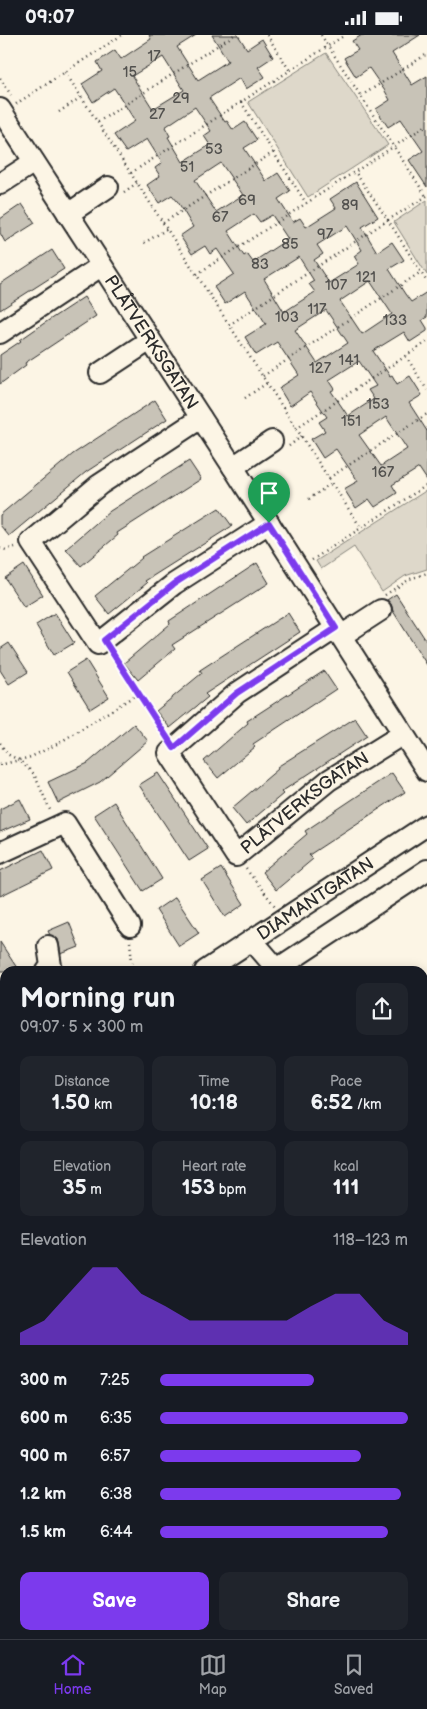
<!DOCTYPE html>
<html lang="en">
<head>
<meta charset="utf-8">
<style>
	body { margin:0; font-family:"Balsamiq Sans",sans-serif; background:#20242c; color:#f1f3f6; height:100vh; display:flex; flex-direction:column; font-size:19px; white-space:nowrap }
	* { box-sizing:border-box; margin:0 }
	p { font-size:16px; color:#9ea1a6 }
	.icon { flex:none; width:28px; height:28px; fill:none; stroke:currentColor; stroke-width:2; stroke-linecap:round; stroke-linejoin:round }
	.map { position:relative; flex:1; overflow:hidden }
	.side { position:absolute; left:0px; top:931px; width:428px; height:674px; display:flex; flex-direction:column; background:#171b24; border-radius:15px 15px 0 0; box-shadow:0 2px 12px #0003 }
	.side>* { flex:none }
	.pin { position:absolute; display:grid; place-items:center; width:42px; height:42px; color:#fff; margin:-51px -21px; border-radius:50% 50% 50% 0; rotate:-45deg; box-shadow:0 0 5px #0007 }
	.pin .icon { rotate:45deg }
	.round { display:grid; place-items:center; flex:none; width:52px; height:52px; border-radius:10px; background:#20242c }
	.summary { display:flex; align-items:center; justify-content:space-between; height:85px; padding:0 20px }
	h1 { font-size:28px; font-weight:600; line-height:38px }
	.figures { display:grid; grid-template-columns:repeat(3,1fr); gap:8px; height:85px; padding:5px 20px }
	.figures div { display:grid; align-content:center; border-radius:10px; background:#20242c; text-align:center }
	.figures b { font-size:21px; font-weight:600 }
	.figures small { font-size:14px; font-weight:400 }
	.figures p { font-size:14px }
	.chart { height:140px; padding:10px 20px }
	.chart p { display:flex; justify-content:space-between }
	.chart svg { width:100%; height:90px; margin-top:5px; fill:#7c3aed; opacity:.7 }
	.cta { display:flex; gap:10px; margin-top:auto; padding:10px 20px }
	.cta a { flex:1; height:58px; border-radius:10px; background:#7c3aed; color:#fff; font-size:20px; font-weight:600; line-height:58px; text-align:center }
	.cta a+a { background:#20242c; color:#f1f3f6 }
	ul { padding:0 20px; list-style:none; font-size:16px }
	li { display:grid; grid-template-columns:80px 60px 1fr; align-items:center; height:38px }
	li i { height:12px; border-radius:6px; background:#7c3aed }
	.status { display:flex; justify-content:space-between; align-items:center; height:35px; padding:0 25px; background:#171b24; direction:ltr }
	.status svg { height:14px; fill:currentColor }
	.tab-bar { display:flex; justify-content:space-around; align-items:center; height:70px; border-top:1px solid #363941; background:#171b24; font-size:14px; color:#9ea1a6 }
	.tab-bar a { display:grid; justify-items:center; gap:2px }
	.tab-bar .selected { color:#7c3aed }
	.map>svg:first-child { display:block }
	.green { fill:#ded8ca; stroke:#84827a }
	.building { fill:#c8c3b7; stroke:#2b2b2b; fill-rule:evenodd }
	.lines { fill:none; stroke-linecap:round; stroke-linejoin:round }
	.minor-casing { stroke:#2b2b2b; stroke-width:24 }
	.path { stroke:#2b2b2b; stroke-width:2.5; stroke-dasharray:1 4; stroke-linecap:butt }
	.minor { stroke:#fcf5e5; stroke-width:20 }
	.route-casing { stroke:#fff; stroke-width:10 }
	.route { stroke:#7c3aed; stroke-width:6 }
	.labels { text-anchor:middle; dominant-baseline:central; stroke-width:4.5; stroke-linejoin:round; paint-order:stroke }
	.number-label { font-size:15px; fill:#52514e }
	.street-label { font-size:18px; fill:#2b2b2b; stroke:#fcf5e5 }
</style>
</head>
<body>
<div class="status"><b>09:07</b><svg viewBox="0 0 49 12"><path d="M0 12V9h3v3zM5 12V6h3v6zM10 12V3h3v9zM15 12V0h3v12zM26 1h20v11H26zM47 4h2v5h-2z"/></svg></div>
<div class="map">
<svg width="427" height="1604" viewBox="0 0 427 1604">
	<rect width="100%" height="100%" fill="#fcf5e5"/>
	<filter id="ink" filterUnits="userSpaceOnUse"><feTurbulence type="fractalNoise" baseFrequency=".02" numOctaves="2"/><feDisplacementMap in="SourceGraphic" scale="10" xChannelSelector="R" yChannelSelector="G"/><feConvolveMatrix kernelMatrix="1 2 1 2 8 2 1 2 1" color-interpolation-filters="sRGB"/></filter>
	<g filter="url(#ink)">
		<g class="green">
			<path d="M326,18L388,110L308,162L248,67Z"/>
			<path d="M427,165V240L394,187Z"/>
			<path d="M427,455V534L405,541L382,557L354,512L321,534L316,526Z"/>
			<path d="M5,1339V1503L0,1506V1342Z"/>
		</g>
		<g class="building">
			<path d="M149,0H196L177,12L198,45L228,26L212,0H238L247,14L262,4L273,22L258,32L265,42L246,54L240,43L209,63L225,87L227,86L233,95L245,87L257,105L244,113L266,146L278,138L290,156L278,164L293,187L300,183L306,192L336,173L330,164L356,147L378,182L362,192L377,217L392,207L404,225L389,234L405,259L411,267L427,257V282L422,285L427,293V296L410,307L404,297L373,316L390,341L392,340L397,349L410,341L422,360L409,368L427,396V445L419,433L392,450L397,458L375,472L369,464L356,473L344,454L358,446L336,414L323,423L311,404L325,396L319,387L327,382L310,357L290,371L279,353L299,340L277,307L256,320L245,302L266,289L245,256L225,269L214,252L234,239L217,214L210,219L205,211L192,219L180,201L193,192L178,167L172,160L159,168L147,150L160,141L155,133L162,128L147,104L126,117L114,100L135,86L120,62L114,53L93,67L82,49L102,36L97,27L115,15L121,24L151,4ZM163,22L184,55L153,74L132,41ZM195,72L211,96L204,101L210,110L183,127L168,102L170,101L165,92ZM221,128L243,160L216,177L195,145ZM254,179L260,187L272,180L288,204L253,227L247,219L244,221L228,196ZM347,191L362,215L354,221L359,229L329,248L314,225L323,219L317,210ZM299,222L314,246L309,249L315,257L284,277L264,244ZM370,246L392,279L362,299L340,266ZM326,275L348,308L317,328L295,295ZM359,326L376,351L368,355L374,364L348,381L331,356L335,354L329,345ZM386,382L407,414L381,431L359,400Z"/>
			<path d="M362,0H420L392,18L412,50L427,41V152L409,125L423,116L401,84L388,92L376,74L390,65L385,56L369,33L356,42L344,23L358,15L352,6Z"/>
			<path d="M22,169L35,188L5,207L0,198V184Z"/>
			<path d="M52,215L64,234L0,275V249Z"/>
			<path d="M84,262L96,281L25,328L26,330L0,349V320L21,306L20,305L43,289Z"/>
			<path d="M155,365L167,384L86,437L9,501L0,490V480L73,419Z"/>
			<path d="M189,426L201,444L117,498L118,500L81,531L66,514L110,476Z"/>
			<path d="M219,473L232,491L145,546L147,548L109,579L95,561L142,523L141,522Z"/>
			<path d="M257,528L269,548L172,610L175,614L138,645L124,628L170,589L169,586Z"/>
			<path d="M24,530L43,560L24,572L5,543Z"/>
			<path d="M396,559L427,607V630L393,576L391,569L387,565Z"/>
			<path d="M55,578L74,608L54,620L36,590Z"/>
			<path d="M288,578L300,597L205,659L208,662L170,693L156,676L202,638L200,635Z"/>
			<path d="M9,608L28,637L9,649L0,635V614Z"/>
			<path d="M86,625L109,662L90,674L67,637Z"/>
			<path d="M324,636L336,654L253,709L255,712L218,743L204,726L248,688L247,686Z"/>
			<path d="M355,683L367,701L281,757L283,759L246,790L232,773L278,734L277,732Z"/>
			<path d="M134,689L148,706L100,747L58,768L48,747L88,728Z"/>
			<path d="M158,738L208,814L189,826L139,750Z"/>
			<path d="M392,738L405,757L309,820L313,824L276,855L262,837L307,799L305,796Z"/>
			<path d="M20,764L30,784L0,797V774Z"/>
			<path d="M114,767L162,844L143,856L94,780Z"/>
			<path d="M43,815L53,835L0,861V836Z"/>
			<path d="M221,833L244,869L225,882L202,845Z"/>
			<path d="M175,862L199,898L179,911L156,875Z"/>
			<path d="M69,887L79,912L61,919L58,904L50,900L48,896Z"/>
			<path d="M0,907L19,936H0Z"/>
		</g>
		<g class="lines">
			<g class="minor-casing">
				<g id="minor">
					<path id="s1" d="M0,74L233,432L427,736"/>
					<path d="M0,149L34,127"/>
					<path d="M68,179L108,152"/>
					<path d="M0,298L101,231"/>
					<path d="M100,338L150,305"/>
					<path d="M201,383L99,450L31,507L98,609L174,549L269,488"/>
					<path d="M233,432L272,406"/>
					<path id="s2" d="M336,593L237,658L169,718L236,821L329,745L403,699"/>
					<path d="M341,601L381,575"/>
					<path d="M0,818L65,788L130,891"/>
					<path d="M252,905L277,934L427,835"/>
					<path d="M47,936L51,931L48,911"/>
					<path id="s3" d="M205,936L427,790"/>
					<path d="M0,967L5,964"/>
					<path d="M0,1085L5,1082"/>
					<path d="M0,1098L5,1106"/>
					<path d="M422,1359L427,1360"/>
					<path d="M422,1411L427,1408"/>
					<path d="M422,1432L427,1439"/>
					<path d="M422,1540L427,1537"/>
					<path d="M268,1600L270,1604"/>
					<path d="M302,1600L304,1604"/>
					<path d="M326,1604L332,1600"/>
				</g>
			</g>
			<g class="path">
				<path d="M267,0L290,36"/>
				<path d="M321,0L426,161"/>
				<path d="M65,37L361,493"/>
				<path d="M0,43L11,60"/>
				<path d="M361,61L427,19"/>
				<path d="M241,67L306,168"/>
				<path d="M16,69L122,0"/>
				<path d="M59,77L81,62"/>
				<path d="M98,87L234,0"/>
				<path d="M131,138L345,0"/>
				<path d="M124,157L137,148"/>
				<path d="M427,161L388,185L427,247"/>
				<path d="M163,188L274,117"/>
				<path d="M144,208L167,194"/>
				<path d="M197,239L427,90"/>
				<path d="M229,290L388,185L355,137"/>
				<path d="M427,307L406,321L427,355"/>
				<path d="M263,341L421,237"/>
				<path d="M245,363L267,348"/>
				<path d="M296,393L406,321"/>
				<path d="M289,411L302,401"/>
				<path d="M329,443L427,379"/>
				<path d="M309,464L332,448"/>
				<path d="M0,513L6,515L15,512"/>
				<path d="M312,525L427,450"/>
				<path d="M385,560L410,544L427,538"/>
				<path d="M112,618L165,699"/>
				<path d="M0,708L7,719L19,725L34,739L51,777"/>
				<path d="M0,730L31,722L59,708L139,658"/>
				<path d="M246,834L275,871"/>
				<path d="M130,907L133,936"/>
				<path d="M422,997L427,994"/>
				<path d="M0,1211L5,1218"/>
				<path d="M422,1222L427,1221"/>
				<path d="M0,1253L5,1250"/>
				<path d="M0,1329L5,1326"/>
				<path d="M422,1338L427,1339"/>
				<path d="M0,1573L5,1569"/>
				<path d="M422,1604L427,1601"/>
			</g>
			<use href="#minor" class="minor"/>
		</g>
	</g>
	<g class="lines" filter="url(#ink)">
		<g class="route-casing">
			<path id="route" d="M269,488L336,593L237,658L174,713L104,605L174,549Z"/>
		</g>
		<use href="#route" class="route"/>
	</g>
	<g class="labels">
		<g class="number-label">
			<text x="154" y="21">17</text>
			<text x="130" y="37">15</text>
			<text x="181" y="63">29</text>
			<text x="157" y="79">27</text>
			<text x="214" y="114">53</text>
			<text x="187" y="132">51</text>
			<text x="247" y="165">69</text>
			<text x="350" y="170">89</text>
			<text x="220" y="182">67</text>
			<text x="325" y="199">97</text>
			<text x="290" y="209">85</text>
			<text x="260" y="229">83</text>
			<text x="366" y="242">121</text>
			<text x="336" y="250">107</text>
			<text x="317" y="274">117</text>
			<text x="287" y="282">103</text>
			<text x="395" y="285">133</text>
			<text x="349" y="325">141</text>
			<text x="320" y="333">127</text>
			<text x="378" y="369">153</text>
			<text x="351" y="386">151</text>
			<text x="383" y="437">167</text>
		</g>
		<g class="street-label">
			<text stroke="none"><textPath href="#s1" startOffset="278">PLÅTVERKSGATAN</textPath></text>
			<text stroke="none"><textPath href="#s2" startOffset="419">PLÅTVERKSGATAN</textPath></text>
			<text stroke="none"><textPath href="#s3" startOffset="132">DIAMANTGATAN</textPath></text>
		</g>
	</g>
</svg>
<div class="pin" style="left:269px;top:488px;background:#1e9e55"><svg class="icon" aria-label="arrive" viewBox="0 0 24 24"><path d="M6 21V4h12l-3 4 3 4H6"/></svg></div>
<section class="side">
<div class="summary"><div><h1>Morning run</h1><p>09:07 · 5 × 300 m</p></div><a class="round"><svg class="icon" aria-label="share" viewBox="0 0 24 24"><path d="M12 15V3M7 8l5-5 5 5M5 13v7h14v-7"/></svg></a></div>
<div class="figures">
<div><p>Distance</p><b>1.50<small> km</small></b></div>
<div><p>Time</p><b>10:18</b></div>
<div><p>Pace</p><b>6:52<small> /km</small></b></div>
</div>
<div class="figures">
<div><p>Elevation</p><b>35<small> m</small></b></div>
<div><p>Heart rate</p><b>153<small> bpm</small></b></div>
<div><p>kcal</p><b>111</b></div>
</div>
<div class="chart"><p><span>Elevation</span>118–123 m</p>
<svg viewBox="0 0 160 44" preserveAspectRatio="none"><path d="M0 44V38L10 32L20 19L30 6L40 6L50 19L60 25L70 32L80 32L90 32L100 32L110 32L120 25L130 19L140 19L150 32L160 38V44z"/></svg>
</div>
<ul>
<li><b>300 m</b>7:25<i style="width:62%"></i></li>
<li><b>600 m</b>6:35<i style="width:100%"></i></li>
<li><b>900 m</b>6:57<i style="width:81%"></i></li>
<li><b>1.2 km</b>6:38<i style="width:97%"></i></li>
<li><b>1.5 km</b>6:44<i style="width:92%"></i></li>
</ul>
<div class="cta"><a>Save</a><a>Share</a></div>
</section>
</div>
<nav class="tab-bar">
<a class="selected"><svg class="icon" aria-label="home" viewBox="0 0 24 24"><path d="M3 11l9-7 9 7M6 9v11h12V9"/></svg>Home</a>
<a><svg class="icon" aria-label="map" viewBox="0 0 24 24"><path d="M3 6l6-2 6 2 6-2v14l-6 2-6-2-6 2zM9 4v14M15 6v14"/></svg>Map</a>
<a><svg class="icon" aria-label="saved" viewBox="0 0 24 24"><path d="M7 4h10v16l-5-4-5 4z"/></svg>Saved</a>
</nav>
</body>
</html>
